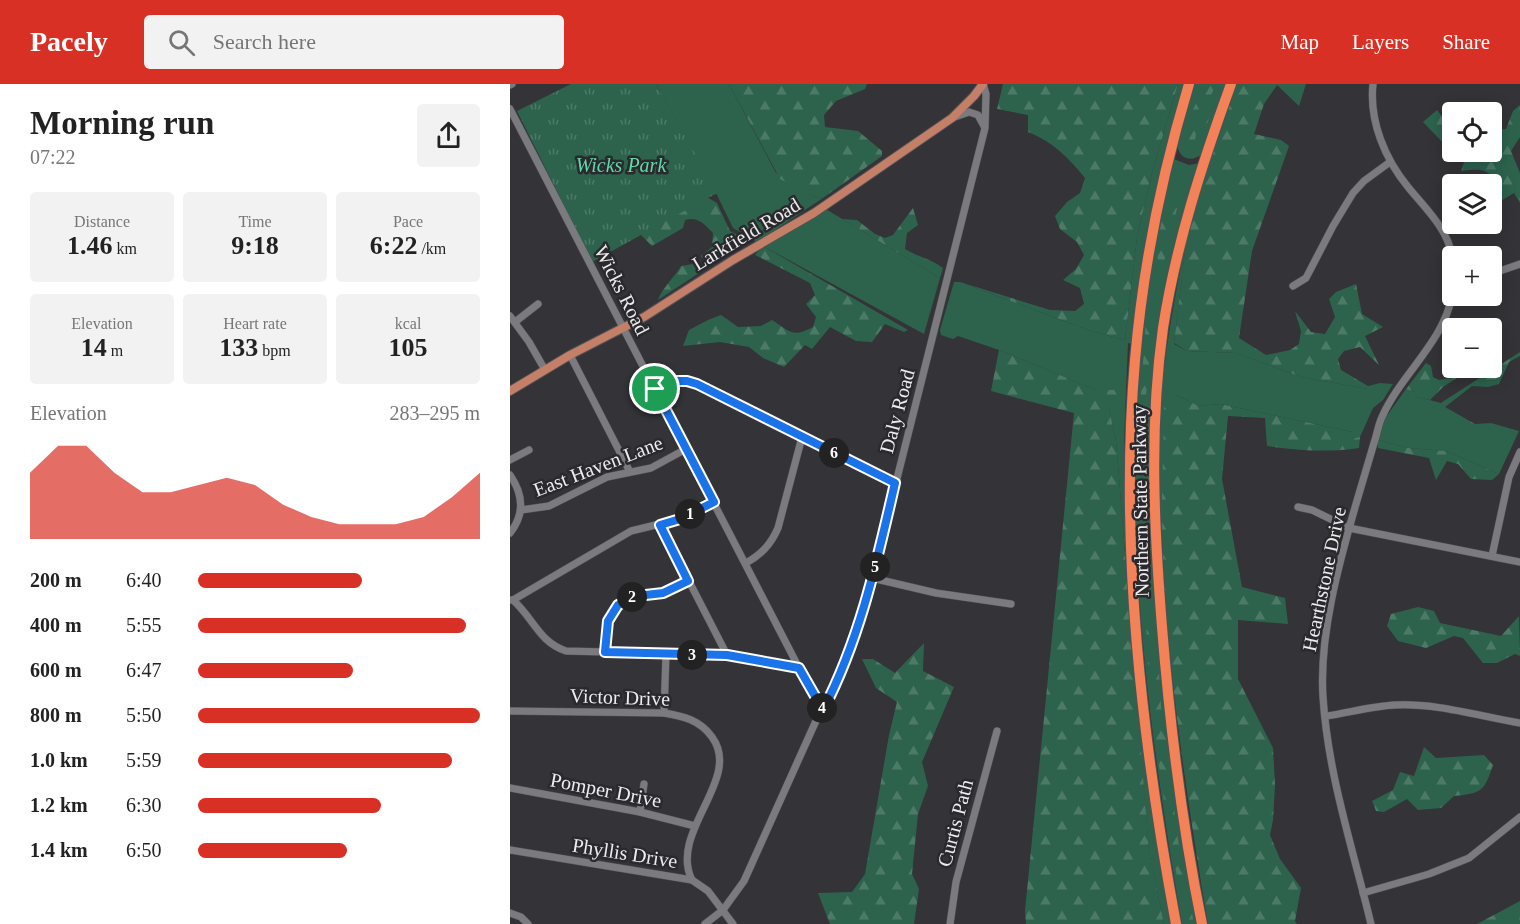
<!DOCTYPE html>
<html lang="en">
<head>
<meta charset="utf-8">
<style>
	body { margin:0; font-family:"Times New Roman",serif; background:#f2f2f2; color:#222; height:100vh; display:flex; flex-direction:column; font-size:22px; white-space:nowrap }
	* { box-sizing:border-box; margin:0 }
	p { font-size:20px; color:#767676 }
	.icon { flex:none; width:33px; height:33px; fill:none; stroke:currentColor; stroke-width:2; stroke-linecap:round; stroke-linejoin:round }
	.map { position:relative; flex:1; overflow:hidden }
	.panel { display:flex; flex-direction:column; background:#fff; width:510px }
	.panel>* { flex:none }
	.fabs { position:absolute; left:932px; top:18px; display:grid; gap:12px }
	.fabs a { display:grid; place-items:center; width:60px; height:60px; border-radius:6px; background:#fff; box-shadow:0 3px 15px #0003; font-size:30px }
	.pin { position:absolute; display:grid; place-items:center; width:51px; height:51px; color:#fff; margin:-26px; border:3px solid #fff; border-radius:50%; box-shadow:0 2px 6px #0007 }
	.km { position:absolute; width:30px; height:30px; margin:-15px; border-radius:50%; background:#222; color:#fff; font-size:16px; line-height:30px; text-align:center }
	.round { display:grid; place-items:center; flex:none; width:63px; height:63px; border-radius:6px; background:#f2f2f2 }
	.head { display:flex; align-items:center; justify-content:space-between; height:102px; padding:0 30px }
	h1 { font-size:33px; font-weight:600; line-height:45px }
	.stats { display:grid; grid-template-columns:repeat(3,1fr); gap:9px; height:102px; padding:6px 30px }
	.stats div { display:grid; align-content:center; border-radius:6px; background:#f2f2f2; text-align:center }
	.stats b { font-size:26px; font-weight:600 }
	.stats small { font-size:16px; font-weight:400 }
	.stats p { font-size:16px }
	.chart { height:168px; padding:12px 30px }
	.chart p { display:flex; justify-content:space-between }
	.chart svg { width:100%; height:108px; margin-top:6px; fill:#d93025; opacity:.7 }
	ul { padding:0 30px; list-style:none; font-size:20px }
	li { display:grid; grid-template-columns:96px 72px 1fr; align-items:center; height:45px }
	li i { height:15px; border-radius:8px; background:#d93025 }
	header { display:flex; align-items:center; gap:36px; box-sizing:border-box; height:84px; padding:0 30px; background:#d93025; color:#fff }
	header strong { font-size:28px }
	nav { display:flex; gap:33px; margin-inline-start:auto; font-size:21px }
	.search { width:420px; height:54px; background:#f2f2f2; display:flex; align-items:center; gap:15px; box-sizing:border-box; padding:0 21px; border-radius:6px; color:#767676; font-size:22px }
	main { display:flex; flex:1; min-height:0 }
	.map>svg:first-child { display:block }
	.grass { fill:#2d634d }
	.forest { fill:url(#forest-firs) }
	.park { fill:url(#park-tufts) }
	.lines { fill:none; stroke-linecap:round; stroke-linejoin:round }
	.minor-casing { stroke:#525255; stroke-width:8 }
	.major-casing { stroke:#525255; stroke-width:10 }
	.highway-casing { stroke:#525255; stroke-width:12 }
	.minor { stroke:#7b7a7e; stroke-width:7 }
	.major { stroke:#c47f68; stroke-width:8 }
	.highway { stroke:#f48259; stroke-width:10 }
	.route-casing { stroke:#fff; stroke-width:12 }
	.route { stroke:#1a73e8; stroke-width:8 }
	.labels { text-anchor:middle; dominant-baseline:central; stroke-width:5; stroke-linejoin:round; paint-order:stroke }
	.park-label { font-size:20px; font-style:italic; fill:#5ed9a8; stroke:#2a292d }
	.street-label { font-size:20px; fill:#ededef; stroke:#2a292d }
</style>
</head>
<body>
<header>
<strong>Pacely</strong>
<div class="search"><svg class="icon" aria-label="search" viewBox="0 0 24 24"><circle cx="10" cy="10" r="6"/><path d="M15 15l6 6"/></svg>Search here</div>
<nav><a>Map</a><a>Layers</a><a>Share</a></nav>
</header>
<main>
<section class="panel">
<div class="head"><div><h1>Morning run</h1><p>07:22</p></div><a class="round"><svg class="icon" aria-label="share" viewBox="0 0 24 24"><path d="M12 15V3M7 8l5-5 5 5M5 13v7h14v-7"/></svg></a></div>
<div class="stats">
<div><p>Distance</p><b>1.46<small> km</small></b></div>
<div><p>Time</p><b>9:18</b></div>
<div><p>Pace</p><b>6:22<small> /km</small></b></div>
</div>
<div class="stats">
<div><p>Elevation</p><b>14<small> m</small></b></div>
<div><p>Heart rate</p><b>133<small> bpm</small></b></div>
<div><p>kcal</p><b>105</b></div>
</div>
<div class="chart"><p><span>Elevation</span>283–295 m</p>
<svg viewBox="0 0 160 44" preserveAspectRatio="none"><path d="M0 44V17L10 6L20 6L30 17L40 25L50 25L60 22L70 19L80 22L90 30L100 35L110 38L120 38L130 38L140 35L150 27L160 17V44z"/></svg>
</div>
<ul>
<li><b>200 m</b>6:40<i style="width:58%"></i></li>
<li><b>400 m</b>5:55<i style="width:95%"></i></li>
<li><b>600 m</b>6:47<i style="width:55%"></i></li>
<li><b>800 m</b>5:50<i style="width:100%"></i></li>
<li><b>1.0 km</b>5:59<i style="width:90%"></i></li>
<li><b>1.2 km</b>6:30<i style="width:65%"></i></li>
<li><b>1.4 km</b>6:50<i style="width:53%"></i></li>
</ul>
</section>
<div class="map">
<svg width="1010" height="840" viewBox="0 0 1010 840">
	<defs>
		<pattern id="forest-firs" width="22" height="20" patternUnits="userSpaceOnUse" patternTransform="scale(1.5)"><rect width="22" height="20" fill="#2d634d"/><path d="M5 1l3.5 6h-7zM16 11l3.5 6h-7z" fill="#4c7a67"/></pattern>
		<pattern id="park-tufts" width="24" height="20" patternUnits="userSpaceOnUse" patternTransform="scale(1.5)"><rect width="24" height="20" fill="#2d634d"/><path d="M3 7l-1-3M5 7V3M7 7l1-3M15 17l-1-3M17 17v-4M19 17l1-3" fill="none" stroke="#4c7a67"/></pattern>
	</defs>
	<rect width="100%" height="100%" fill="#343337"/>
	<g class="grass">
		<path d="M146,0H219L266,89L303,112L313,114L247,158L223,144L206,109Z"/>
		<path d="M668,0H673L654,74L623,260L618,259L614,358L619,519L606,357L599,324L586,306L489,266L448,252L443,255L431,251L430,246L444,198H450L581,247L615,256L627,153L643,85Z"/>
		<path d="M684,0H719L692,70C681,79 668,75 667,59Z"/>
		<path d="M664,75L679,81L690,79L660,190L641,406L645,472L690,840H672C640,654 614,465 630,276C635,208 645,140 664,75Z"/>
		<path d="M314,124L430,194L414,250L253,162Z"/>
		<path d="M676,158L664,260L677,267L726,269L791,293L858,305V302L870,299L883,300L873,316L863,324L850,353L842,354L843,348L710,320L689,322L664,310L652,451C651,426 648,401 648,377C648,303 661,230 676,158Z"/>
		<path d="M896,305L905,308L904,312L931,319L923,324L965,340L981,339L1009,347L989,390L936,367L899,364L868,356L874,336Z"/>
		<path d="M626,614L663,840H654L639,768Z"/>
	</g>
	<g class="forest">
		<path d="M219,0H357L355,5L326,17L314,31L315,43L348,47L372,67V72L313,114L303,112L270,95Z"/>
		<path d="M493,0H668L643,85L627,153L615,256L581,247L450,198L540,226L565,227L574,220L570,204L553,196L566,185L574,171L567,158L550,145L545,132L557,118L570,109L575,94C559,74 542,57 518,48V31L487,25Z"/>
		<path d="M695,0H706L699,16L700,25L698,38L686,49L684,65L680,68L674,67C668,50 688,17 695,0Z"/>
		<path d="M727,0H796L789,22L767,1L754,20L744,50L771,56L779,62L742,167L729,254L756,271L780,266L789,260L791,247L785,227L801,248L815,250L825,233L819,215L826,208L846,200L852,230L873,243L855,252L869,281L850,263L834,267L828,275L831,286L858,302V305L791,293L726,269L677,267L664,259L676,158L693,97Z"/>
		<path d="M1010,21V53L1001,67L1010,89V119L1004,109L989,118C981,91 985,82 951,87L957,69L952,68H981V46L996,45L1003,27Z"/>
		<path d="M927,26L942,45V65L937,63L913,38Z"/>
		<path d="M195,112L207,119L220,147L228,151L236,158L200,181L191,172L202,163L203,149C194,140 188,132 175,136L173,144L142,162L128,148Z"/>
		<path d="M660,119L667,124L654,178L649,180C644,167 651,130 660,119Z"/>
		<path d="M403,124L408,141L397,149L395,165C408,173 421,175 433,184L430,194L332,135L347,136L365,150L375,154L383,151Z"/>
		<path d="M253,162L398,246L394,248L375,240L362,258L346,257L320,243L302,265L295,261L274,283L253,274L239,263L210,258L173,262L179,246L198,236L211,231L228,243L251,242L262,236C281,248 282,254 303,243L306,233L296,220L305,211L300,199L245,171Z"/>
		<path d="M183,180L192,187L148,216C152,204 164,194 171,182Z"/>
		<path d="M640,230L643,237L635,322L634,380L631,382L628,352L636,236Z"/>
		<path d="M489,266L586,306H612L615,320L599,324L606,357L639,767L654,840H516L515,827L564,329L481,307Z"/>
		<path d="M1010,268V272L999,278L989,300L978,303L962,302L935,323L965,340L925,329L923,324Z"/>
		<path d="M916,279L921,282L923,293L929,296L941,294L947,284H962L933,303L920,316L903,312L905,308L896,305Z"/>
		<path d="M664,310L689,322L710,320L843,348V354L850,353L849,364C818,369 787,366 757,362L755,334L718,332L712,395L732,503L775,514L778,540L728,536V595L763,664L765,701L763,736L760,751L770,775L791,804L785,837L787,840H698C676,711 657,582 652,452C651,409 654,367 654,324Z"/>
		<path d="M868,356L899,364L936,367L989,390L982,396L961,395L948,380L937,377L926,396L919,374L868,364Z"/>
		<path d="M908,523L924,527L930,539L991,552L1009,532L1010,572L1005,570L987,579H973L953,554L944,552L916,564L888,557L877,542L881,530Z"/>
		<path d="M639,534L645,541L646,582L649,590L652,635L656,645V671L664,710L665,740L684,840H676L658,745L640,618L636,536Z"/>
		<path d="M414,559L413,587L444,603L412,678L418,702L408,730L402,790L409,805L404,840H320L308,809L342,808L355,790L379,651L387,618L366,604L352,575H363L385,589Z"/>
		<path d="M914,663L926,674L974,671L983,681C974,708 972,709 944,712L931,724L908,726L897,715L874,728L866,727L862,717L883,706L890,688L904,692Z"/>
		<path d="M1010,817V840H967Z"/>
	</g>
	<path class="park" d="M61,0H146L207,109L82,178L7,27Z"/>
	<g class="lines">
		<g class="minor-casing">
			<g id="minor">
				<path d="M863,0C859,37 875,75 898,103C915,124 938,145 942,172"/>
				<path d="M0,1L2,0"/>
				<path d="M0,25L289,584L313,626"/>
				<path d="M442,34L459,28L468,31L474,42"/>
				<path d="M981,190L1010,180"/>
				<path d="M783,202L796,194L823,142L843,109L854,97L880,78"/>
				<path d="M0,232L19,258L35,286"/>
				<path d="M5,238L28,220"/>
				<path d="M60,271L120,388"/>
				<path d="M145,305C159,297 171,295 187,300L385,399"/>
				<path d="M0,376L19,366"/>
				<path d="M0,391C13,410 15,430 0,449"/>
				<path d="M788,423L802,426L839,444L1010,478"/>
				<path d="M11,426L39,422L97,393L141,384L176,365"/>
				<path d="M150,441L217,571"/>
				<path d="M982,472L999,393L1010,368"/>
				<path d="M236,479C252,470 261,460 268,444L292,353"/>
				<path d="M362,494L426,509L501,520"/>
				<path d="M0,516H3L121,447L170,435L204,418"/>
				<path d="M3,516C24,535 29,558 56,567L217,571L289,584"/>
				<path d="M95,568C96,544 98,519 125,512C135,510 144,511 153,509C162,507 171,502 179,497"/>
				<path d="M0,627L154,629C173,632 190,636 202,653C233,695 158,748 182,796"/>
				<path d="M154,629L156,570"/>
				<path d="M816,632C838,629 862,622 885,621C927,619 968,632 1010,639"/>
				<path d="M0,704L130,728L185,742"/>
				<path d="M130,728L134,700"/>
				<path d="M0,766L182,796L198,807L223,840"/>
				<path d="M853,809L919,790L959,774L1010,733"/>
				<path d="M0,829L11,833L18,840"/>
				<path d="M195,840L213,826L234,797L305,639L328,597L351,534L362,494L475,44L476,10L473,0"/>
				<path d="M440,840L446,798L487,647"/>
				<path d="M861,840C843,765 818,691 813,613C809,551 829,479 846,420C852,400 858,379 864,359C867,351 868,341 872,333C891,290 933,259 942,212"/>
			</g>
		</g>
		<g class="major-casing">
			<path id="major" d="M0,307L60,271L134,233L223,176L304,129L442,34L464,12L473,0"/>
		</g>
		<g class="highway-casing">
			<g id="highway">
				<path d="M666,840C632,657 609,462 625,276C633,182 652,90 679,0"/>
				<path d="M692,840C672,742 660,643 652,543C644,443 639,344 653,244C666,160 692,80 721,0"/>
			</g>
		</g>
		<use href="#minor" class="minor"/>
		<use href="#major" class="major"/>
		<use href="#highway" class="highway"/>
	</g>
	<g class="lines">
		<g class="route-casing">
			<path id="route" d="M164,297H177L187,300L385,399C367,477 350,555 313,626L289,584L217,571L95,568L98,537L108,521L127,512L153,509L178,497L150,441L170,435L204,418L145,305Z"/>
		</g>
		<use href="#route" class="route"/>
	</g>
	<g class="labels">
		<g class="park-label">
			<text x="111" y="81">Wicks Park</text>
		</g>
		<g class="street-label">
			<text transform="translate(236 150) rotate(-31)">Larkfield Road</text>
			<text transform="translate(112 206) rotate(63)">Wicks Road</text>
			<text transform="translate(387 327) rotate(-75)">Daly Road</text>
			<text transform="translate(88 382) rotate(-21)">East Haven Lane</text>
			<text transform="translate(630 417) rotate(-91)">Northern State Parkway</text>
			<text transform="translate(814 495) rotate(-78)">Hearthstone Drive</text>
			<text transform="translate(110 613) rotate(2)">Victor Drive</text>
			<text transform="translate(96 706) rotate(11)">Pomper Drive</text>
			<text transform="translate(445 739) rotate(-75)">Curtis Path</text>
			<text transform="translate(115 769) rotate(9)">Phyllis Drive</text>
		</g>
	</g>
</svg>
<div class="fabs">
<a><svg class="icon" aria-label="locate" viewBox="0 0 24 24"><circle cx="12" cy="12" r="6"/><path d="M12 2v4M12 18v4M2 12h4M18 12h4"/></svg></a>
<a><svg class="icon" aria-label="layers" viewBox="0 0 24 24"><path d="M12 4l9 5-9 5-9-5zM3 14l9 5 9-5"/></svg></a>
<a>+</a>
<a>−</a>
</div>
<div class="pin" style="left:145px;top:305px;background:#1e9e55"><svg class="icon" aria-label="arrive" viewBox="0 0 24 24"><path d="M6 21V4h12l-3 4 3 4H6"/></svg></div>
<b class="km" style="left:180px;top:430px">1</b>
<b class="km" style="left:122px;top:513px">2</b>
<b class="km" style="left:182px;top:571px">3</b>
<b class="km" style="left:312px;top:624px">4</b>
<b class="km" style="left:365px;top:483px">5</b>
<b class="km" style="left:324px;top:369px">6</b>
</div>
</main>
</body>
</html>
